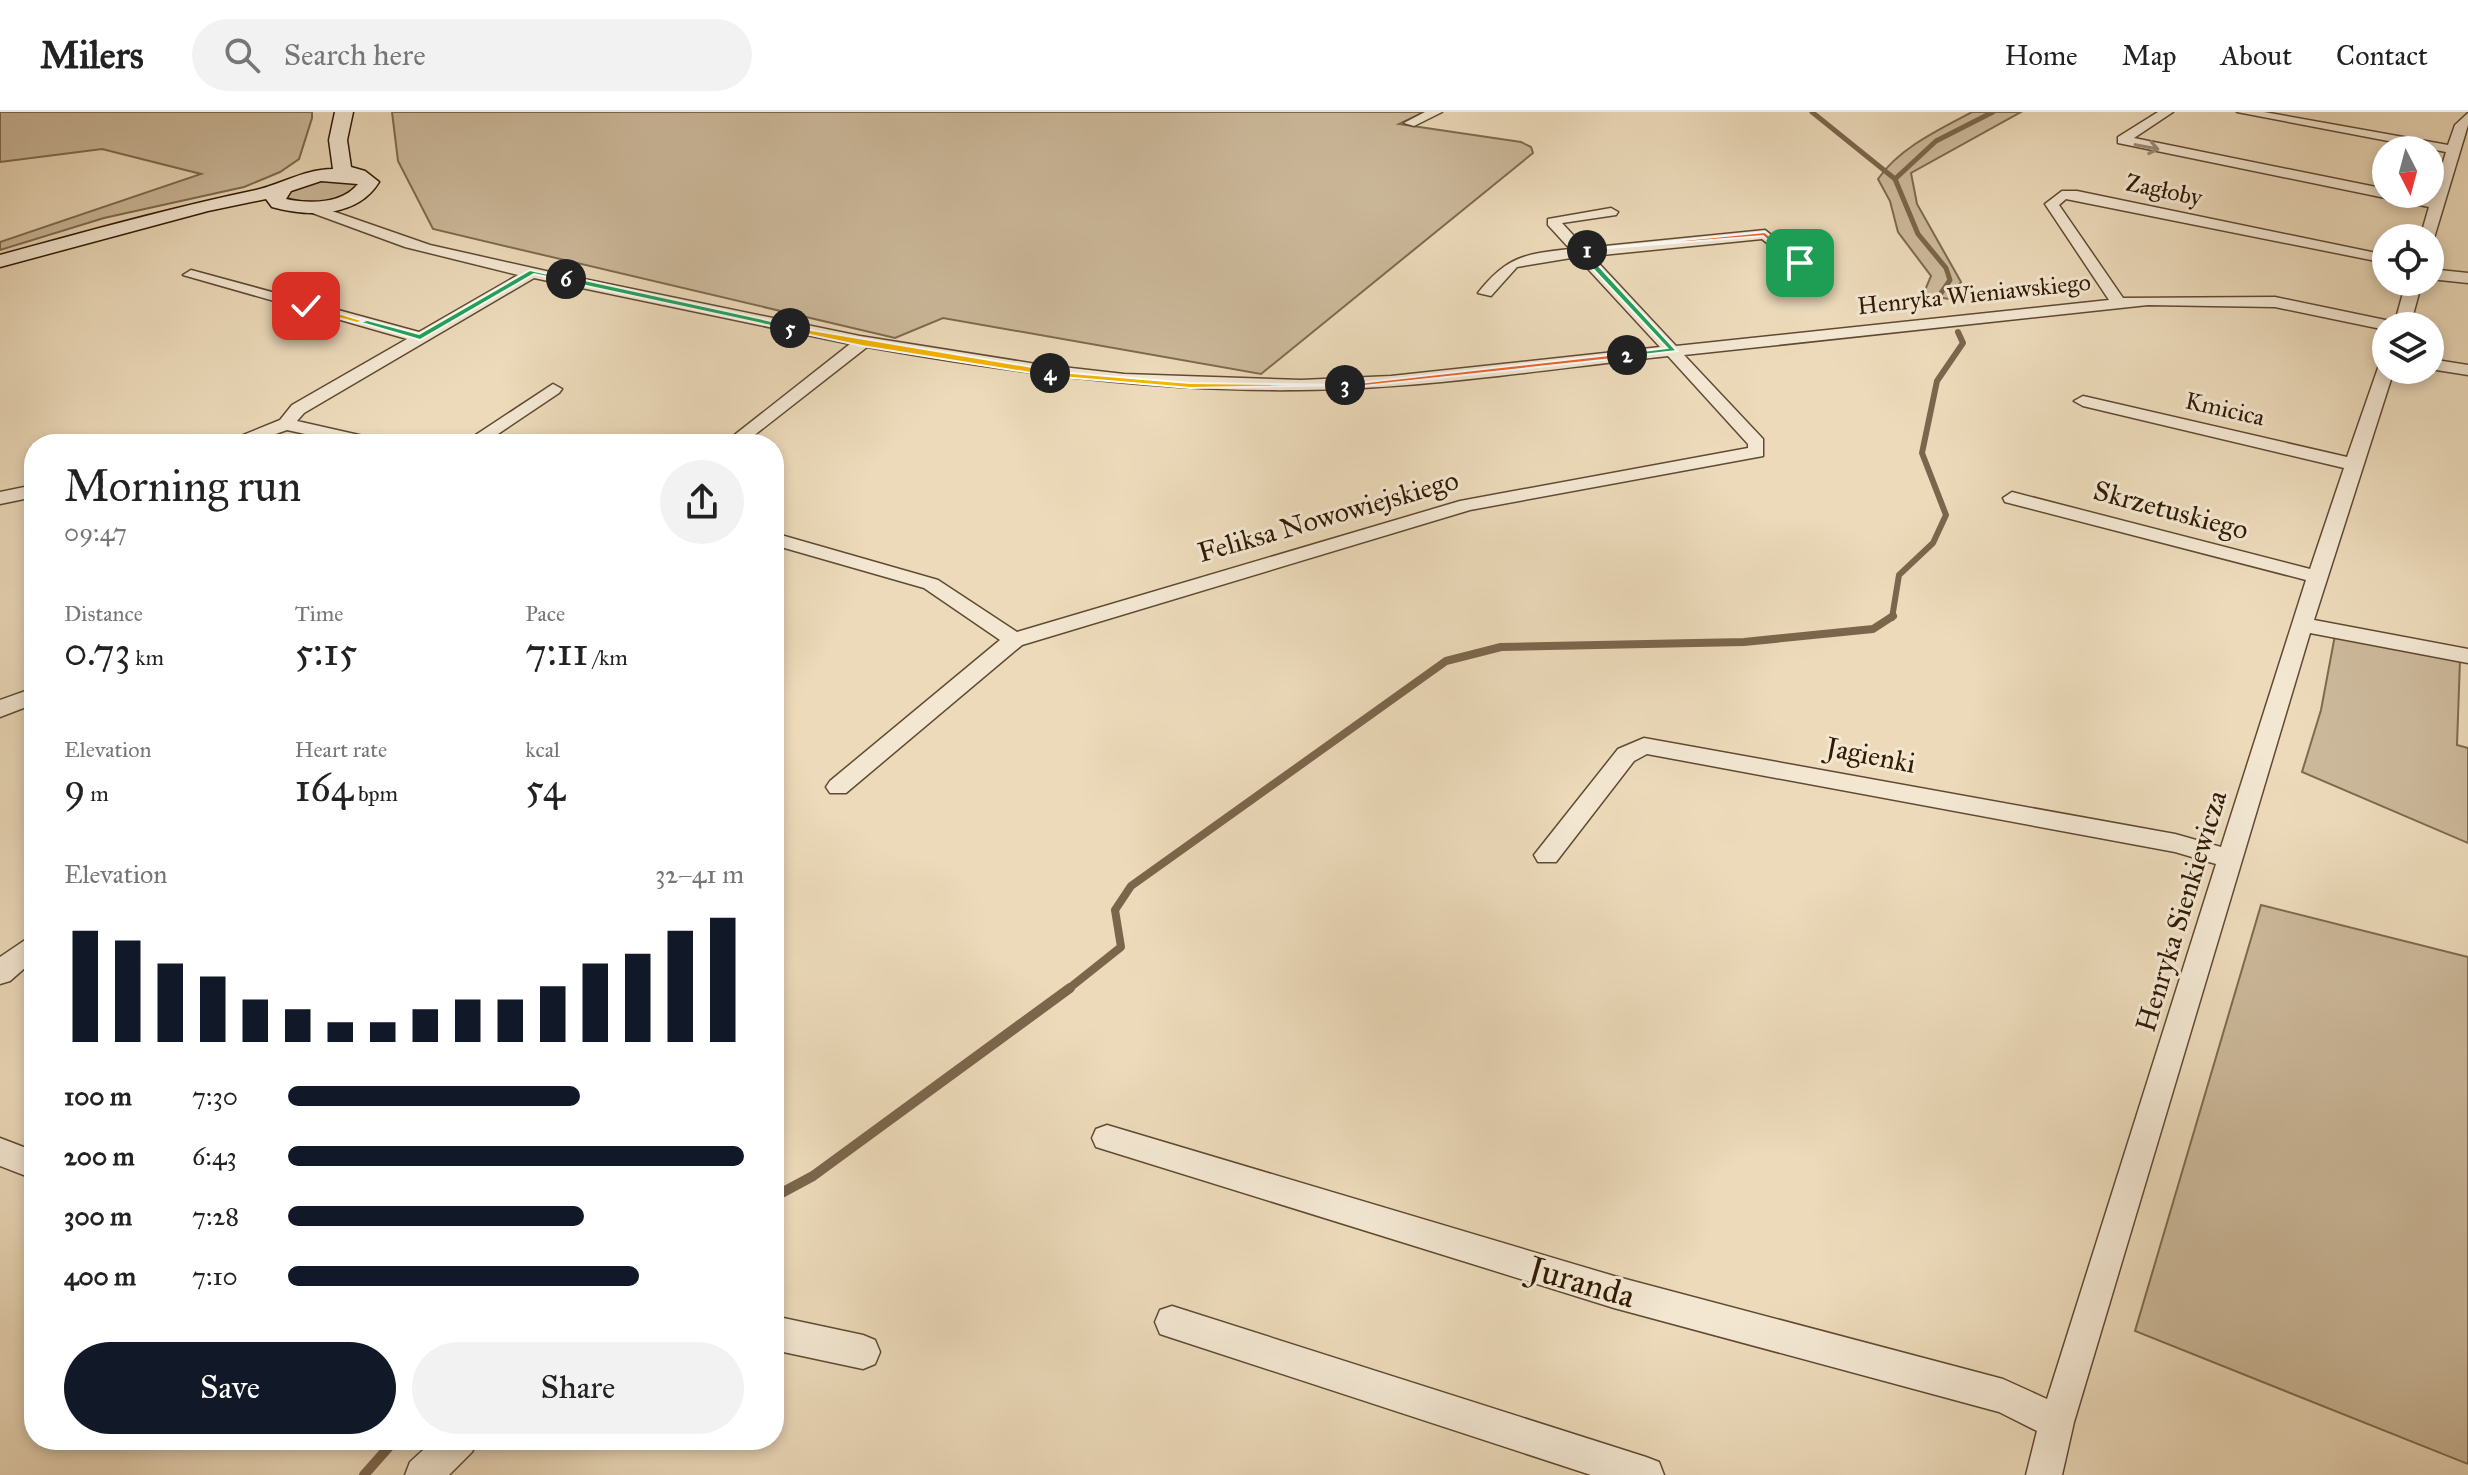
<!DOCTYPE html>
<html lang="en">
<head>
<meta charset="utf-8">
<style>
	body { margin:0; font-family:"IM FELL Great Primer",serif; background:#f2f2f2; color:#222; height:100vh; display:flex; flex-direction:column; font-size:30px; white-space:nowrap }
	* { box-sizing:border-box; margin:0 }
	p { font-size:26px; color:#767676 }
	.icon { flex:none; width:44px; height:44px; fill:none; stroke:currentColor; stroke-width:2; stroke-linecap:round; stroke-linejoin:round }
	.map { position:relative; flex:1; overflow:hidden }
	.side { position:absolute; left:24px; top:322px; width:760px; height:1016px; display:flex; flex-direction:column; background:#fff; border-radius:32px; box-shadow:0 4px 12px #0003 }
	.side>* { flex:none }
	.needle { width:52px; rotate:174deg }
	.tools { position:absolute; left:2372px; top:24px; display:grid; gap:16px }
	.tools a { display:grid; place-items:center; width:72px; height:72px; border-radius:50%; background:#fff; box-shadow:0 4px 12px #0003; font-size:40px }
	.pin { position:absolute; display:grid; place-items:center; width:68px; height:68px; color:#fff; margin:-34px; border-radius:16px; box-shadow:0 4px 12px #0006 }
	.km { position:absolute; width:40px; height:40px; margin:-20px; border-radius:50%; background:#222; color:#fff; font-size:22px; line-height:40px; text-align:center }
	.round { display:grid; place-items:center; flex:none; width:84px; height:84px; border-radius:42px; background:#f2f2f2 }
	.head { display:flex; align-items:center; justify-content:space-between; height:136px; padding:0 40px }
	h1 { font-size:44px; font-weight:600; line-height:60px }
	.stats { display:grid; grid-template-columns:repeat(3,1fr); gap:12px; height:136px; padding:8px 40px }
	.stats div { display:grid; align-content:center }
	.stats b { font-size:40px; font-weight:600 }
	.stats small { font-size:22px; font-weight:400 }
	.stats p { font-size:22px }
	.chart { height:224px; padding:16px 40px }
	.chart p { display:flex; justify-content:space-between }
	.chart svg { width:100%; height:144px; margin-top:8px; stroke:#111827; stroke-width:6 }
	.primary-button { display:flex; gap:16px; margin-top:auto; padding:16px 40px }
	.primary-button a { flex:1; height:92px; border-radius:48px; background:#111827; color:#fff; font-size:32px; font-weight:600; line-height:92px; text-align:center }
	.primary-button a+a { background:#f2f2f2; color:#222 }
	ul { padding:0 40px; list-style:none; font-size:26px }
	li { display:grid; grid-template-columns:128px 96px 1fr; align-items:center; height:60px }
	li i { height:20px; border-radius:10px; background:#111827 }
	header { display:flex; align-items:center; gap:48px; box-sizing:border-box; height:112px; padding:0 40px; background:#fff; border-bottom:2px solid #e0e0e0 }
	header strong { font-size:38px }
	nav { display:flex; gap:44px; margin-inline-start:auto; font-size:28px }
	.search { width:560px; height:72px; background:#f2f2f2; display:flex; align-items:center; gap:20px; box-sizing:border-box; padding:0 28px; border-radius:44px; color:#767676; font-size:30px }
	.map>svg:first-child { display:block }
	.green { fill:#ccb99b; stroke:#7e6a4f; stroke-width:2 }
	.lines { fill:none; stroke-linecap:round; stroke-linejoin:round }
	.stream-far3 { stroke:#7b664c; stroke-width:5 }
	.stream-far2 { stroke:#7b664c; stroke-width:6 }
	.stream-far1 { stroke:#7b664c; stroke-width:8 }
	.stream { stroke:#7b664c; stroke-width:10 }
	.street-casing { stroke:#604a31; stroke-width:3 }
	.secondary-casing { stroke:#311a03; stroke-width:3 }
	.street { fill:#f3e7d2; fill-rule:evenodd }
	.secondary { fill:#f3e7d2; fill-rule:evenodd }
	.oneway { stroke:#9c8b75 }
	.split-1 { fill:#f0652b; stroke:#fff; stroke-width:2 }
	.split-2 { fill:#22a559; stroke:#fff; stroke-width:2 }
	.split-3 { fill:#f0652b; stroke:#fff; stroke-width:2 }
	.split-4 { fill:#f5b400; stroke:#fff; stroke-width:2 }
	.split-5 { fill:#f5b400; stroke:#fff; stroke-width:2 }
	.split-6 { fill:#22a559; stroke:#fff; stroke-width:2 }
	.split-7 { fill:#22a559; stroke:#fff; stroke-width:2 }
	.split-8 { fill:#f5b400; stroke:#fff; stroke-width:2 }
	.labels { text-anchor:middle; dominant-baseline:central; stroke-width:6; stroke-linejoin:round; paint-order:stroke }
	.far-street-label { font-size:24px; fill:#311a03; stroke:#f3e7d2 }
	.street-label { font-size:28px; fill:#311a03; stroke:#f3e7d2 }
	.near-street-label { font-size:34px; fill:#311a03; stroke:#f3e7d2 }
</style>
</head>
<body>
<header>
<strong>Milers</strong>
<div class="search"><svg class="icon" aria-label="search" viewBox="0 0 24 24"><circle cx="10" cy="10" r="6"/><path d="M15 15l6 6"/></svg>Search here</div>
<nav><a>Home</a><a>Map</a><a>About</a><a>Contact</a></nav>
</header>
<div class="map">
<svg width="2468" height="1363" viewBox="0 0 2468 1363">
	<rect width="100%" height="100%" fill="#ecdaba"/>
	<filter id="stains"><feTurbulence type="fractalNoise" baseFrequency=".0025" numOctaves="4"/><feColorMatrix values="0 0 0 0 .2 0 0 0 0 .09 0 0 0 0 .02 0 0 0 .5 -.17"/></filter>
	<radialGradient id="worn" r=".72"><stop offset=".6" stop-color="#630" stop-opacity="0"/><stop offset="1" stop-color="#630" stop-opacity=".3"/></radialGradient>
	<g class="green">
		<path d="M0,0H312V6L299,47L280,60L244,75L104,106L0,138V130L201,62L102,37L0,50Z"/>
		<path d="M392,0H1424L1399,12L1521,30L1531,35L1533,41L1261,262L943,206L895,226L433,117L398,49Z"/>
		<path d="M1972,0H2021L1911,61L1917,92L1961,170L1949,187L1923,183L1931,164L1898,120L1890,89L1878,67C1899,36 1940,17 1972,0Z"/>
		<path d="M320,67L359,72C347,91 305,98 287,85L292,77Z"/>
		<path d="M2335,523L2460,548L2457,633L2468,636V731L2302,660L2321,598Z"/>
		<path d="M2261,793L2468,845V1352L2135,1219Z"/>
	</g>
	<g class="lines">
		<g class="stream-far3">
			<path d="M1812,0L1895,67"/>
			<path d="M1938,193L1939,184L1950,168L1946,156L1918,122L1895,67L1936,29L1993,0"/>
		</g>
		<path class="stream-far2" d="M1892,506L1899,463L1933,431L1946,403L1922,341L1937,269L1963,231L1958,220"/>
		<path class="stream-far1" d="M1067,878L1121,835L1115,798L1131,774L1446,549L1501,535L1744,530L1873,517L1893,504"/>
		<g class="stream">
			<path d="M774,1085L813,1064L1070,876"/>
			<path d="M364,1363L395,1328"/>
		</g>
		<g class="street-casing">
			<g id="street">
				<path d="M1425,0H1442L1414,14L1404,11Z"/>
				<path d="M2158,0H2173L2134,26L2386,77V82L2432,87L2446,40L2237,0H2264L2448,33L2455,13L2468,1V13L2434,126L2430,130V126H2420L2429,95L2118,31V25Z"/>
				<path d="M2062,79H2077L2386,143V151L2066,87L2059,93L2123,186L2275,185L2395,210L2406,170H2422L2410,214H2386V218L2275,195L2148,193L1684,243L1763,327V344L1470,398L1022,533L846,681H830L826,675L830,669L1000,528L924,476L774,433V421L938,468L1017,520L1460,389L1748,336V332L1668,244C1546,257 1423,277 1300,278C1154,280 1010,260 867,235L743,332H723L850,232L534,166L304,301L297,309L381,328L384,332H351L287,318L247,332H221L280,308L292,293L407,227L183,163L191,158L419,220L518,163L405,135L307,99L305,96L312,92L430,133L555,161L860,224L1036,252L1124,262L1301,268L1391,264L1660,235L1577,145L1517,155L1491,184L1478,181C1507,144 1525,142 1570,137L1548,113V107L1611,96L1618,100L1616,103L1562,111L1585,136L1765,118L1807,151L1795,154L1762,127L1592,144L1676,234L2109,188L2045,92Z"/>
				<path d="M2430,157L2468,161V171L2430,167Z"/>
				<path d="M2430,247L2468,253V263L2430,257Z"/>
				<path d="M2386,251V258H2394L2314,508L2468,537V551L2310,521L2074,1310L2062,1363H2026L2037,1319L1999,1300L1614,1196L1096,1035L1092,1026L1096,1017L1107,1013L1614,1164L2003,1267L2047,1287L2216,752L2175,740L1647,642L1634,649L1556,750H1538L1534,743L1618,637L1644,626L2175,722L2221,735L2306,468L2005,390L2003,386L2012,380L2310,457L2344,356L2083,294L2074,289L2083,284L2347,345L2378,256Z"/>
				<path d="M553,272L562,277L559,281L483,332H462Z"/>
				<path d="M34,373V385L0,392V380Z"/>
				<path d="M34,576V592L0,605V588Z"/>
				<path d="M34,822V848L10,869L0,872V845Z"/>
				<path d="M0,1026L34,1039V1067L0,1054Z"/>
				<path d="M1172,1194L1646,1345L1659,1350L1664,1363H1591L1172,1226L1160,1222L1155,1210L1160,1198Z"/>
				<path d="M774,1204L863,1223L875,1228L880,1240L875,1252L863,1257L774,1238Z"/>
				<path d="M434,1328H478L472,1340L449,1363H405L410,1350Z"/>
			</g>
		</g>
		<g class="secondary-casing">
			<path id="secondary" d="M335,0H353L347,28L351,55L365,59L379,70C357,106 308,105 272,95L266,87L208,99L0,155V143C85,120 170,96 256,78C282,72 305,57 333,57L329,28ZM321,69L358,72C342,92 310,92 286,87L291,79Z"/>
		</g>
		<use href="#street" class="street"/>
		<use href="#secondary" class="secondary"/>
	</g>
	<defs><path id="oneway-shaft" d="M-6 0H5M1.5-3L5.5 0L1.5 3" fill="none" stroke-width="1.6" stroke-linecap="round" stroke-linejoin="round" transform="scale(2)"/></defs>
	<use class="oneway" href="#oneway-shaft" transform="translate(2147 35) rotate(11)"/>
	<path class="split-1" d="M1765,120L1803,153H1797L1763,124L1583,138Z"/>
	<path class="split-2" d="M1580,136H1589L1586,140L1677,239L1624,245L1627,241L1667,236L1577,140Z"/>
	<path class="split-3" d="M1627,241L1631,245L1345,276L1341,273Z"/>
	<path class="split-4" d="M1047,259L1190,271L1350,273L1190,276L1050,264Z"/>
	<path class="split-5" d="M787,214L1050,258L1055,261L1050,264L862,234L787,218Z"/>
	<path class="split-6" d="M566,164L790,213L795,216L790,218L563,169Z"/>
	<path class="split-7" d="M530,158L570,167L566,169L534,162L420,228L355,209L360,206L419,222Z"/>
	<path class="split-8" d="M303,192H309L364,209L357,211L303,196Z"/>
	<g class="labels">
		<g class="far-street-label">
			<text transform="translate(2164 78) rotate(12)">Zagłoby</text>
			<text transform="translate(1974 182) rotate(-6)">Henryka Wieniawskiego</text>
			<text transform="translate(2225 297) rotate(13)">Kmicica</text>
		</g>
		<g class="street-label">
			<text transform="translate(2171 398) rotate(15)">Skrzetuskiego</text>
			<text transform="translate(1328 404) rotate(-16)">Feliksa Nowowiejskiego</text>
			<text transform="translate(1871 643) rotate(11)">Jagienki</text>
			<text transform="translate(2181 799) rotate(-73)">Henryka Sienkiewicza</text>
		</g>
		<g class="near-street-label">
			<text transform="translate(1582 1170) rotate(16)">Juranda</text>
		</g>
	</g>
	<rect width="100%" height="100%" filter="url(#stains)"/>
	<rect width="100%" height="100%" fill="url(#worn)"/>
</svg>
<div class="tools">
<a><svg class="needle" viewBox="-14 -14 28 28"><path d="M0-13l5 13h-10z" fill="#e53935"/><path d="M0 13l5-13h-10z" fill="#767676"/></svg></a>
<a><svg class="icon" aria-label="locate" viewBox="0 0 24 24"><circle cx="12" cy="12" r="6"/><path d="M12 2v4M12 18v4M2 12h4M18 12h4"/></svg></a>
<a><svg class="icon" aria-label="layers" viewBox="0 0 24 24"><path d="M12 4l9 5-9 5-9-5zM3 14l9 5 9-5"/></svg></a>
</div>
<div class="pin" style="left:1800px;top:151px;background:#1e9e55"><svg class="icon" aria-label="arrive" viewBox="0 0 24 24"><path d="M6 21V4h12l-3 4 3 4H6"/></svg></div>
<div class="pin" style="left:306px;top:194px;background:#d93025"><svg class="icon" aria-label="check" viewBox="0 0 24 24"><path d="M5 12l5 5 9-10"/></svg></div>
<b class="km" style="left:1587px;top:138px">1</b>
<b class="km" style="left:1627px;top:243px">2</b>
<b class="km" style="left:1345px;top:273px">3</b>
<b class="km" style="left:1050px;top:261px">4</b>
<b class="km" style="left:790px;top:216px">5</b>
<b class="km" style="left:566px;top:167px">6</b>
<section class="side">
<div class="head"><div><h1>Morning run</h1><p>09:47</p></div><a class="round"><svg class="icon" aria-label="share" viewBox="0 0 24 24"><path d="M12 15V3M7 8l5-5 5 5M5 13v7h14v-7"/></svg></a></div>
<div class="stats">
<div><p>Distance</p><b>0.73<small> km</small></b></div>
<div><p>Time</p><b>5:15</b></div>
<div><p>Pace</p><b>7:11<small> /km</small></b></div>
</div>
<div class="stats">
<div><p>Elevation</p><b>9<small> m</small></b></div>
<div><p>Heart rate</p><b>164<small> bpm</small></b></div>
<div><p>kcal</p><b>54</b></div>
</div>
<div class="chart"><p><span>Elevation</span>32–41 m</p>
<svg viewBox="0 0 160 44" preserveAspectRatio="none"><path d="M5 44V10M15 44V13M25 44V20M35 44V24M45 44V31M55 44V34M65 44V38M75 44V38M85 44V34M95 44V31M105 44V31M115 44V27M125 44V20M135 44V17M145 44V10M155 44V6"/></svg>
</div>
<ul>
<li><b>100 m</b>7:30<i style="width:64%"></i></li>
<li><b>200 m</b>6:43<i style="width:100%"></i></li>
<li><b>300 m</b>7:28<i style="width:65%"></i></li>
<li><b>400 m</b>7:10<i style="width:77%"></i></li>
</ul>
<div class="primary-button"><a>Save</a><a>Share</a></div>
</section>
</div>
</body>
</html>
